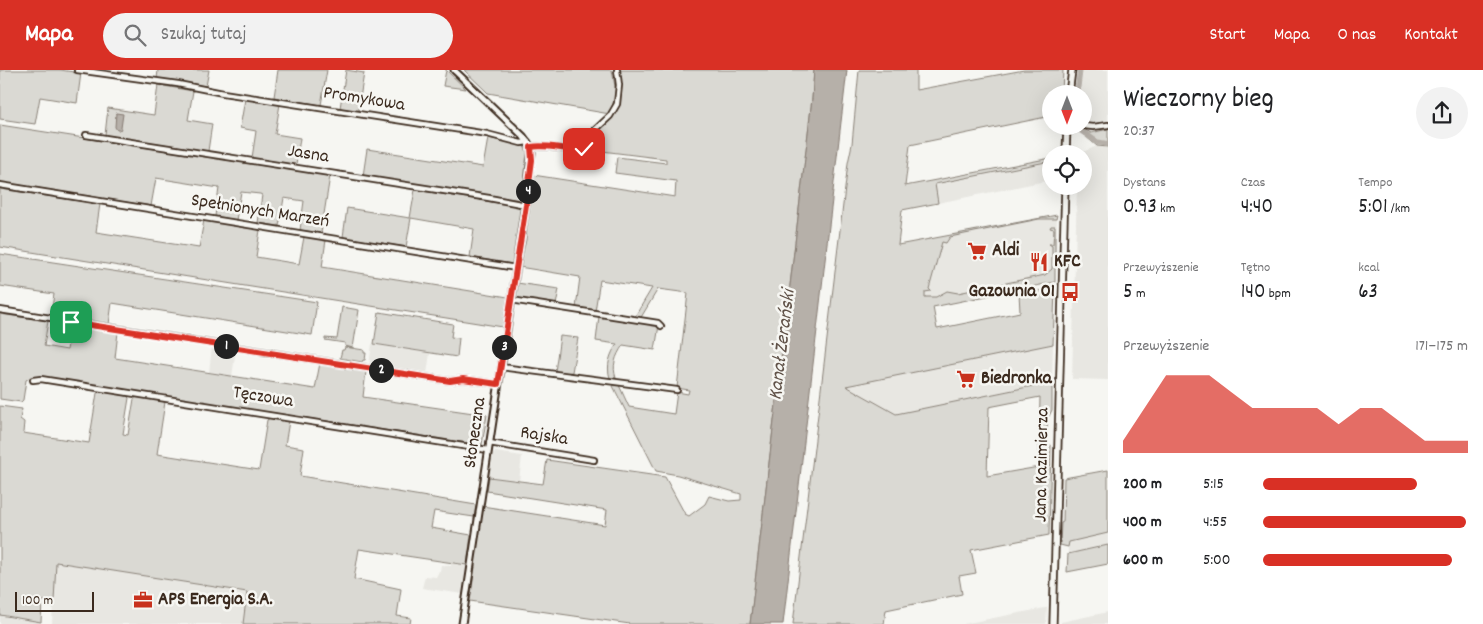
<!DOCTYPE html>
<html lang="pl">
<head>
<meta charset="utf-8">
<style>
	body { margin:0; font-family:Dekko,sans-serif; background:#f2f2f2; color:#202124; height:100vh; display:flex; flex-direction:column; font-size:19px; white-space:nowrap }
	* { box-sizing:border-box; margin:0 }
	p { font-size:16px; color:#757577 }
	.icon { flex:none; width:28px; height:28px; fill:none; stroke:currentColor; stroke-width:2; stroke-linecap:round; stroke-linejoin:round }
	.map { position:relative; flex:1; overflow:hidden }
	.panel { display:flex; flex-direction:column; background:#fff; width:375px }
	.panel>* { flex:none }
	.needle { width:32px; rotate:180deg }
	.controls { position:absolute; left:1042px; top:15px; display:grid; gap:10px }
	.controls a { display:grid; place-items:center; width:50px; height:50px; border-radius:50%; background:#fff; box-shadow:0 5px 20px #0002; font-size:25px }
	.scale { position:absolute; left:15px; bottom:12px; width:79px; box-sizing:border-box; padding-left:5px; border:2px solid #3b2a1e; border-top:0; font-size:14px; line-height:18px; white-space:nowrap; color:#3b2a1e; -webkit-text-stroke:4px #f6f6f2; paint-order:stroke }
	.pin { position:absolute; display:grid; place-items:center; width:42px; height:42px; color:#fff; margin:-21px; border-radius:10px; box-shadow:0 2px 8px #0006 }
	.km { position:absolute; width:25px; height:25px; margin:-12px; border-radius:50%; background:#222; color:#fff; font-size:14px; line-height:25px; text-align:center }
	.round { display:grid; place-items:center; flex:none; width:52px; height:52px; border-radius:26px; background:#f2f2f2 }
	.summary { display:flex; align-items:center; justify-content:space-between; height:85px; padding:0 15px }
	h1 { font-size:28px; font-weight:600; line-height:38px }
	.figures { display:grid; grid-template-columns:repeat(3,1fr); gap:8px; height:85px; padding:5px 15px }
	.figures div { display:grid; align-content:center }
	.figures b { font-size:21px; font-weight:600 }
	.figures small { font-size:14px; font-weight:400 }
	.figures p { font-size:14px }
	.chart { height:140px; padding:10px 15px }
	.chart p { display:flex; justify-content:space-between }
	.chart svg { width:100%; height:90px; margin-top:5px; fill:#d93025; opacity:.7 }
	ul { padding:0 15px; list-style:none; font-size:16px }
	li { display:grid; grid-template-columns:80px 60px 1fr; align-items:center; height:38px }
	li i { height:12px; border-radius:6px; background:#d93025 }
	header { display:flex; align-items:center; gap:30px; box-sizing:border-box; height:70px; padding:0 25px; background:#d93025; color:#fff }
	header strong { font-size:24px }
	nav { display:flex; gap:28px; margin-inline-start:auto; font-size:18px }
	.search { width:350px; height:45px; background:#f2f2f2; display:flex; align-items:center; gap:12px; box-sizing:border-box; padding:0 18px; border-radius:28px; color:#757577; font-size:19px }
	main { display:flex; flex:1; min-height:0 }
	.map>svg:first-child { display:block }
	.built { fill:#e8e7e2 }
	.green { fill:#dad9d3; stroke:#8a8278 }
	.water { fill:#b6b0a9; stroke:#857a71 }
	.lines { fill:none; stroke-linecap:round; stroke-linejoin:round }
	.canal { stroke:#b6b0a9; stroke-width:5.5 }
	.minor-casing { stroke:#3b2a1e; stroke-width:8 }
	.tertiary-casing { stroke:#3b2a1e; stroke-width:9 }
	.secondary-casing { stroke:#3b2a1e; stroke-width:9 }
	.minor { stroke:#f6f6f2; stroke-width:4.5 }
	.tertiary { stroke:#f6f6f2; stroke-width:5 }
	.secondary { stroke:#f6f6f2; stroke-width:5.5 }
	.route-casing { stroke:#fff; stroke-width:10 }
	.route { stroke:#d93025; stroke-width:6 }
	.labels { text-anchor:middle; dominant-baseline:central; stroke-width:5; stroke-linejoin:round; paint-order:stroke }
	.street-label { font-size:19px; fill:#3b2a1e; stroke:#f6f6f2 }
	.poi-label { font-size:19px; font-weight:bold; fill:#3b2a1e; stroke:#f6f6f2; text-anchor:start }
	.water-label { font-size:20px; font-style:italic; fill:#605248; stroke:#f6f6f2 }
</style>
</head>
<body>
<header>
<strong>Mapa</strong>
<div class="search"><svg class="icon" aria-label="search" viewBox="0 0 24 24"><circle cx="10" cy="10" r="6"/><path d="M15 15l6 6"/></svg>Szukaj tutaj</div>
<nav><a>Start</a><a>Mapa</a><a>O nas</a><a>Kontakt</a></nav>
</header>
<main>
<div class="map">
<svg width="1108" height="554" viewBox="0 0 1108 554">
	<rect width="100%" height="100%" fill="#f6f6f2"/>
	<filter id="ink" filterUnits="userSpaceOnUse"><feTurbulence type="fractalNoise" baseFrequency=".02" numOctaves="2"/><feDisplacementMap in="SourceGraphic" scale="10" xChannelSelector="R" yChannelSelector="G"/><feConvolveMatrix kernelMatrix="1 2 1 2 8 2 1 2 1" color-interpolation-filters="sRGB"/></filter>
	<g filter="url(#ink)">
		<g class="built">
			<path d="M1083,0H1108V51L1098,53L1084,51V24H1080Z"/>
			<path d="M1097,76L1108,77V310L1072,309L1077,116H1084V84H1078Z"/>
			<path d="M1051,91V110L938,133L934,114Z"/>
			<path d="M1057,145L1055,204L842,247L898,176Z"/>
			<path d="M372,274L430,283L427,304L369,295Z"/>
			<path d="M1053,274L1052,312L896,344L845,316Z"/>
			<path d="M212,277L236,280L232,306L209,302Z"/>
			<path d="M495,382L522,386L519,411L489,407L492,384Z"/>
			<path d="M1108,463V475L1068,484V472Z"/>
			<path d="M55,492L247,522L243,554H52Z"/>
			<path d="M451,493L467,495L463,524L422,518L425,506L436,507L439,501H440L441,495L451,496Z"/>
			<path d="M1045,538H1047L1046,554H963Z"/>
			<path d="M1108,542V554H1061V552Z"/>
			<path d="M0,545L41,552V554H0Z"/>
		</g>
		<g class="green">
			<path d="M0,0H60L81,3L77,33L40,27L35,54L0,49Z"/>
			<path d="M158,0H209L206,16L157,9Z"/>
			<path d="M278,0H327L321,35L274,27Z"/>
			<path d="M346,0L364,3L358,41L340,38Z"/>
			<path d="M446,0L466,19L443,16Z"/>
			<path d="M464,0H612L616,22L610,44L488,23Z"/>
			<path d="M619,0H814L812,29L750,554H630L470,531L475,497L473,496L482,436L605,455L607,440L487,421L489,407L543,414L547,390L665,407L685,444L689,446L705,434L709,426L729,431L741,430V424L678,405L656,401L612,314L618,313L629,337L674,344L677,322L688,324L689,320L677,318L688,223L658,219L640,249L634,248L652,218L600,210L595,241L576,238L580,207L519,197L526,170L528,135L533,105L675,127L676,111L615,103L617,87L666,93V89L594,80L590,76L601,57L615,43L619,31Z"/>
			<path d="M859,0H916V20L1024,0H1063L1062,24H1051V46L910,75L905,116L1051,88V91L935,114L938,133L902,140L898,175L1057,145L1056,149H1039L950,167L946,173L942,172L929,219L931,221L925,222V227H936L947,221L958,223L1045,205L1052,199V176L1049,174H1053L1054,159L1050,158L1051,156H1055V212L933,237L937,259L1020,242L1019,223L1055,219L1053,274L846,316L896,344L1052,312V340L1048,348L1046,369L1039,370L1040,327L989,337L987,406L1039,397V376L1051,375L1049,465L971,480L976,503L959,506L962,524L886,540L884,554H793L848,93L852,74Z"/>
			<path d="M158,15L193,21L188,50L212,54L208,81L105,65L108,38L154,45Z"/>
			<path d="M245,29L280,34L275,64L300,68L296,95L252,88L256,61L240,58Z"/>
			<path d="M0,55L330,106L321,163L300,160L304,131L284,128L279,156L258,153L262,125L260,124L241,122L236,150L215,146L219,118L156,108L151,136L0,112Z"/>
			<path d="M1082,58L1091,63L1108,59V77L1097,76L1078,60Z"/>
			<path d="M488,68L524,76L527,82L522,130L363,106L367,79L483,97Z"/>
			<path d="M0,119L100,134L96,162L199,178L204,150L260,160L256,187L299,194L304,167L326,170L322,197L508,227L503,257L0,177Z"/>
			<path d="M415,120L518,136L520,139L512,194L470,187L474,159L411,148L406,177L343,167L347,138L410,148Z"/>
			<path d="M0,184L317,232L312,265L112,233L109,254L51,245L54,224L0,216Z"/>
			<path d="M517,213L559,219L556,235L515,228Z"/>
			<path d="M342,237L359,240L353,278L345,276V273L325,270V268L337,269Z"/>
			<path d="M379,242L453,254L451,267L459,268L457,287L374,274Z"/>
			<path d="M0,244L48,251L44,276L67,280L71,255L118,262L115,288L315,319L320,293L366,301L363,327L487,345L482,375L53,309L52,308C44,306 33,305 26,310L23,330L21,332L0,329Z"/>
			<path d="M599,246L659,255L655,280L623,275C615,287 612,296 616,308H610C606,296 610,284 617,274L596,271Z"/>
			<path d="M560,266L578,268L572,302L565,303L555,302Z"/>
			<path d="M345,277L364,280V283H366L365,290H363L362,292L340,288L342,280H344Z"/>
			<path d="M100,321L127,326L129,328L123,364L128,365L134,329L137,327L165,332L157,384L259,400L267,350L270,348L289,351L285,375L304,378L300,406L476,435L474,447L434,441L431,458L471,465L467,495L359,479L354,509L401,519L397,546L411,548L410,554H243L247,522L56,492L54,531H42L41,552L0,545V336L22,339L20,349L24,352L23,363L89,373L97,323Z"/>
			<path d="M1108,400V463L1069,472L1068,477L1060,475L1061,453L1063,452L1064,408Z"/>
			<path d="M1108,475V494L1067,502L1068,484Z"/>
		</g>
		<g class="water">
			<path d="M814,0H847L783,554H750L812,29Z"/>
			<path d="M116,43L123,44L121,58L120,60H117L115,57Z"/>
		</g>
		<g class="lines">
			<g class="canal">
				<path d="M1077,24L1080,0"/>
				<path d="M1080,60L1097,72L1108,74"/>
			</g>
			<g class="minor-casing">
				<g id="minor">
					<path d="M77,0L178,14L223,23L487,64L521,73L528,72"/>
					<path d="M1084,56L1093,57L1108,55"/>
					<path d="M1066,61L1073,60L1081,56"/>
					<path d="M86,65L489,128L526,135"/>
					<path d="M531,77C548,74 572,83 586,78L595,60L610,46L617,34L619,15L617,0"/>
					<path d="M0,115L516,198"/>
					<path d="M511,230L658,253L661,256"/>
					<path d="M0,240L450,311L463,309L498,314"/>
					<path d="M501,297L677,320"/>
					<path d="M33,310L41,309L488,380"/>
					<path d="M489,373L594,390"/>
				</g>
			</g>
			<g class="tertiary-casing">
				<path id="tertiary" d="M454,0L523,66L531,77L532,83L526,135L462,554"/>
			</g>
			<g class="secondary-casing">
				<g id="secondary">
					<path d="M1069,24L1072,0"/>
					<path d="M1066,84L1067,56"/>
					<path d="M1053,554L1065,116"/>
				</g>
			</g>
			<use href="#minor" class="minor"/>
			<use href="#tertiary" class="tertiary"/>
			<use href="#secondary" class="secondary"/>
		</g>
	</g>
	<g class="lines" filter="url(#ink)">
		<g class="route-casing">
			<path id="route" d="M71,252L450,311L463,309L498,314L526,135L532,90L531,77C549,74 566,81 584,79"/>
		</g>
		<use href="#route" class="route"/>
	</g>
	<defs>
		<g id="supermarket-bare" transform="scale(1.5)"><path d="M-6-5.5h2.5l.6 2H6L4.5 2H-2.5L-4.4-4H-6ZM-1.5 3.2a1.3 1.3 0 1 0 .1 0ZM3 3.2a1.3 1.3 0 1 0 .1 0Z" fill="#c8321e" stroke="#f6f6f2" stroke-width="2.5" paint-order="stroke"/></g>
		<g id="restaurant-bare" transform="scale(1.5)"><path d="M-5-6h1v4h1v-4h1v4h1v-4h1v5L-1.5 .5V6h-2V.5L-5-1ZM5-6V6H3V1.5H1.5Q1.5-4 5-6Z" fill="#c8321e" stroke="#f6f6f2" stroke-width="2.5" paint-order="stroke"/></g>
		<g id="bus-bare" transform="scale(1.5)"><path d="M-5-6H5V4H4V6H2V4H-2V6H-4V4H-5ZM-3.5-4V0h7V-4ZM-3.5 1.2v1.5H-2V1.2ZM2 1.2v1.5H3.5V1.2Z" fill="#c8321e" stroke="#f6f6f2" stroke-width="2.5" paint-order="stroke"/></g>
		<g id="office-bare" transform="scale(1.5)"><path d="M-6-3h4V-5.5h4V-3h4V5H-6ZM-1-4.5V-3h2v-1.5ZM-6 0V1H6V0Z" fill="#c8321e" stroke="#f6f6f2" stroke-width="2.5" paint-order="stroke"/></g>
	</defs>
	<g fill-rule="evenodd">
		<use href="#supermarket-bare" x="977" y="181"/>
		<use href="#restaurant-bare" x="1039" y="192"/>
		<use href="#bus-bare" x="1070" y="222"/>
		<use href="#supermarket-bare" x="966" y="309"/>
		<use href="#office-bare" x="143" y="530"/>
	</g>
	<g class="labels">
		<g class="street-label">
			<text transform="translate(364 30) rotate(9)">Promykowa</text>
			<text transform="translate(308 85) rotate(9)">Jasna</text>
			<text transform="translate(260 142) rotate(9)">Spełnionych Marzeń</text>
			<text transform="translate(263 328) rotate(9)">Tęczowa</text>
			<text transform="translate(476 363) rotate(-82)">Słoneczna</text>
			<text transform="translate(544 367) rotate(9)">Rajska</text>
			<text transform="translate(1043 395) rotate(-89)">Jana Kazimierza</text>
		</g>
		<g class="poi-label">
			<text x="992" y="181">Aldi</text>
			<text x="1054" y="192">KFC</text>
			<text x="1055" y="222" text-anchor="end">Gazownia 01</text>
			<text x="981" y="309">Biedronka</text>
			<text x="158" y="530">APS Energia S.A.</text>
		</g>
		<g class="water-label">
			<text transform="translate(783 275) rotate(-83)">Kanał Żerański</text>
		</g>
	</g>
</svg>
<div class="controls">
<a><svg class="needle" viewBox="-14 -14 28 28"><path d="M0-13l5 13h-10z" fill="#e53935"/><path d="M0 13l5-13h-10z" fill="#757577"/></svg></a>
<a><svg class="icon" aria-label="locate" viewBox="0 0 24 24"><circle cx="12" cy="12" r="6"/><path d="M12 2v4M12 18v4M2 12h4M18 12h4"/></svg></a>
</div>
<div class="scale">100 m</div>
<div class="pin" style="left:71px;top:252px;background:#1e9e55"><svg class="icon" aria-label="arrive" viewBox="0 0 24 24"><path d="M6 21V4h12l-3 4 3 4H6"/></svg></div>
<div class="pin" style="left:584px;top:79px;background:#d93025"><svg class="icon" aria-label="check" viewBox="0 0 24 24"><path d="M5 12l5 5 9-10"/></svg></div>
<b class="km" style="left:226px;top:276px">1</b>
<b class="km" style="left:381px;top:300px">2</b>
<b class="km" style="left:504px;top:277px">3</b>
<b class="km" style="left:528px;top:121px">4</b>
</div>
<section class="panel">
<div class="summary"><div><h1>Wieczorny bieg</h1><p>20:37</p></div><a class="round"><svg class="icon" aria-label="share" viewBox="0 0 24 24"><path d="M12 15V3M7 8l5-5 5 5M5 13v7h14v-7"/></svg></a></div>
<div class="figures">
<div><p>Dystans</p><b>0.93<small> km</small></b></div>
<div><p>Czas</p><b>4:40</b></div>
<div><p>Tempo</p><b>5:01<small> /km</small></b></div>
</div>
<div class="figures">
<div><p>Przewyższenie</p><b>5<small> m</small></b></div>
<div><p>Tętno</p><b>140<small> bpm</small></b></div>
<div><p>kcal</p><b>63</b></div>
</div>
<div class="chart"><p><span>Przewyższenie</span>171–175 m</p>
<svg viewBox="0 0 160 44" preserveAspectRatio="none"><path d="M0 44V38L10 22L20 6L30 6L40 6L50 14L60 22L70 22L80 22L90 22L100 30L110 22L120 22L130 30L140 38L150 38L160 38V44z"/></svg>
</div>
<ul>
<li><b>200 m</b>5:15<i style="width:75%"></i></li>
<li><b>400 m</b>4:55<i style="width:99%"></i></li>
<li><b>600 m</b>5:00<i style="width:92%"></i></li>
</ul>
</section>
</main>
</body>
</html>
